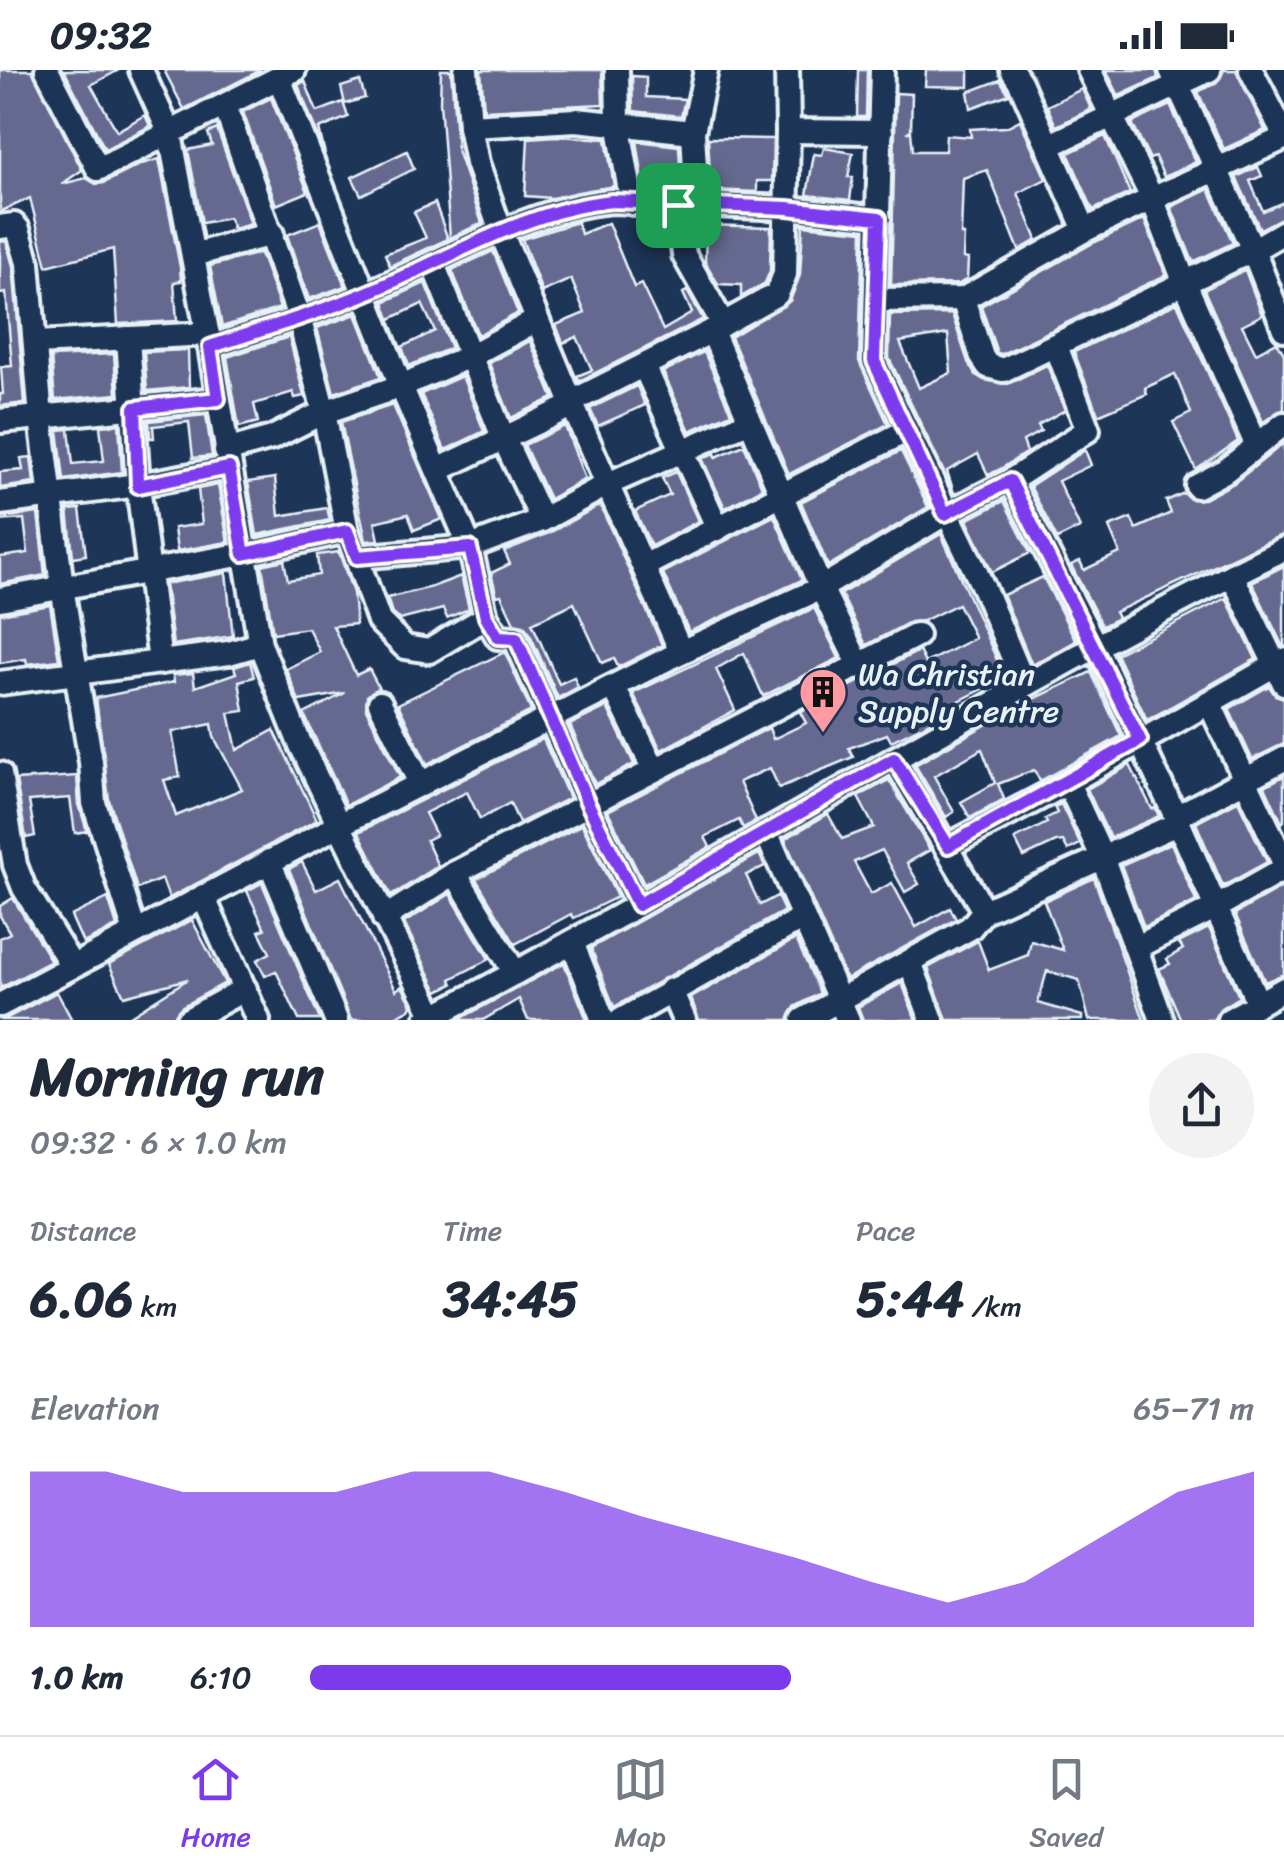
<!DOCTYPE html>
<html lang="en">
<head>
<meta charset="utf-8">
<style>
	body { margin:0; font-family:Sriracha,sans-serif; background:#f2f2f3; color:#1f2937; height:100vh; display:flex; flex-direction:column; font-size:38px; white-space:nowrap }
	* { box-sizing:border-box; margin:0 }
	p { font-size:32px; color:#747a83 }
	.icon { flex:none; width:55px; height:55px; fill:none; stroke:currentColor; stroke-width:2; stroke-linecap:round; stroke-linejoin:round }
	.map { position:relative; height:950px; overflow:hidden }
	.details { display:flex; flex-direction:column; background:#fff; flex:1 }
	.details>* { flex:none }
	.pin { position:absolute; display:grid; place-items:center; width:85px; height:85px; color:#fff; margin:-42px; border-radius:20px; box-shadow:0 5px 15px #0006 }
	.round { display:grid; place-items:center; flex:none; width:105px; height:105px; border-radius:52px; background:#f2f2f3 }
	.summary { display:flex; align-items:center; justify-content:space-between; height:170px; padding:0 30px }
	h1 { font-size:55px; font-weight:800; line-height:75px }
	.metrics { display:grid; grid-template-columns:repeat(3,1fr); gap:15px; height:170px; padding:10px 30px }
	.metrics div { display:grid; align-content:center }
	.metrics b { font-size:50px; font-weight:800 }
	.metrics small { font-size:28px; font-weight:400 }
	.metrics p { font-size:28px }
	.chart { height:280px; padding:20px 30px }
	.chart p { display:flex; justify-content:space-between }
	.chart svg { width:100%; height:180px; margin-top:10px; fill:#7c3aed; opacity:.7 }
	ul { padding:0 30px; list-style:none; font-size:32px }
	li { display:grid; grid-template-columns:160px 120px 1fr; align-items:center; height:75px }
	li i { height:25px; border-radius:12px; background:#7c3aed }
	.status { display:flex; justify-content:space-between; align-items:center; height:70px; padding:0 50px; background:#fff; direction:ltr }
	.status svg { height:28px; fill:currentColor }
	.dock { display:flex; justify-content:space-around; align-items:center; height:140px; border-top:2px solid #e0e1e3; background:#fff; font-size:28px; color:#747a83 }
	.dock a { display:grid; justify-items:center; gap:5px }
	.dock .current { color:#7c3aed }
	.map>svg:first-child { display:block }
	.building { fill:#65698f; stroke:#e8f1f8; stroke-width:2.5; fill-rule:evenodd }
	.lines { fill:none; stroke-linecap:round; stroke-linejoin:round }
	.minor-casing { stroke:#e8f1f8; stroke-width:30 }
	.minor { stroke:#1d3557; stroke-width:22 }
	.route-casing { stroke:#fff; stroke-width:20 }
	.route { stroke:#7c3aed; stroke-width:12 }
	.labels { text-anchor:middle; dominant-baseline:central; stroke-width:9; stroke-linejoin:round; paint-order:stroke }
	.poi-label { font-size:32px; fill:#e8f1f8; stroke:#1d3557; text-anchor:start }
</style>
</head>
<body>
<div class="status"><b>09:32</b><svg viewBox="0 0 49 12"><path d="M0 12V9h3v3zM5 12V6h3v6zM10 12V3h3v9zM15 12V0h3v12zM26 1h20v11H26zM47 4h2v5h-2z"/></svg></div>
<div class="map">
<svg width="1284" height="950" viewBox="0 0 1284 950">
	<rect width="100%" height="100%" fill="#1d3557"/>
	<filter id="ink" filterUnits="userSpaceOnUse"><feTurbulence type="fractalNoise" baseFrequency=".01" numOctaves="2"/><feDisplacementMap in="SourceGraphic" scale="20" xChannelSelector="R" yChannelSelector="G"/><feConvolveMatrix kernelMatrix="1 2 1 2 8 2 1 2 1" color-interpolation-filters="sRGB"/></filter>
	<g filter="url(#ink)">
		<g class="building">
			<path d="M0,0H32L82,100L62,114L86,108L96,114L104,113L142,94L159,89L180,197L181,211L174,212L177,251L118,254L113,179L47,196L30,128L0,142Z"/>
			<path d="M64,0H119L91,15L117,61L145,45L150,56L105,79Z"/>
			<path d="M164,0H261L184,39Z"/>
			<path d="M441,0H451L457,80L482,153L450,168L440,32Z"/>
			<path d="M481,0H602L603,34L484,40Z"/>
			<path d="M858,0H867L866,47H857Z"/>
			<path d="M926,0H969V17L925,16Z"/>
			<path d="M1106,0H1156L1158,8L1119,26Z"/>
			<path d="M1224,0H1236L1265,60L1224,79L1198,22L1216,13Z"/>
			<path d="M632,6L646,7V27L685,29L681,46L633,41Z"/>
			<path d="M1000,10L1009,24L971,38L968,22Z"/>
			<path d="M305,11L317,42L343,32L348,47L319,59L325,84L298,15Z"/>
			<path d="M360,11L365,28L345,34L341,17Z"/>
			<path d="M1082,19L1091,39L1056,56L1047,36Z"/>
			<path d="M896,23L912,24L911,60L907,62H911L913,81H945L946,65L971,67L970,59L1006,57L1020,50L1046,109L1018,123L1037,170L1019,180L987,100L963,108L961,165H964L963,188L968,189L967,209L959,214L891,215Z"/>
			<path d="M271,28L308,122L276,135L243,42Z"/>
			<path d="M1170,35L1196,92L1164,107L1155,87L1150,89L1132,53Z"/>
			<path d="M217,59L251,154L233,159L229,148L202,153L188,80L212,75L208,63Z"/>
			<path d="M556,66L606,69L614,116L552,128L525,126L528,68Z"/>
			<path d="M1105,66L1130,123L1093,140L1068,83Z"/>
			<path d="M708,68L773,69L772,111H757V122L711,120Z"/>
			<path d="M637,71L679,76L681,119L644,117Z"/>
			<path d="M824,78L853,83L848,107H853L850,130L807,125L814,84L822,85Z"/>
			<path d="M407,81L414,99L361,125L352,107Z"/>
			<path d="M1258,97L1262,106L1250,111L1263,141L1284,132V147L1260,159L1236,107Z"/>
			<path d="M1209,119L1233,173L1193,192L1171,137Z"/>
			<path d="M435,133L448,169L390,196L385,184L426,168L414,142Z"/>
			<path d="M1144,149L1166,205L1002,284L997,283L981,236L1093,173Z"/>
			<path d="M320,152L345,216L309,229L287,165Z"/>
			<path d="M577,152L581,164L608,153L634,217L641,214L663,260L692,243L683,223L687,221L703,249L579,311L577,306L592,300L577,267L563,273L556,255L585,243L571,209L542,222L522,169Z"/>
			<path d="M706,155L771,157L770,201L765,213L741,227V215L718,214L705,192Z"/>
			<path d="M803,155L863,161L859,291L888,354L789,404L731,267L790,231L800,205Z"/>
			<path d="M6,171L13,196L25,333L0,336V324H3L1,297L12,296L6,223L0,224V172Z"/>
			<path d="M493,181L518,243L478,265L452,200Z"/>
			<path d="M260,183L280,238L222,257L210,196Z"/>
			<path d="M1245,200L1262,245L1242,255L1256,283L1277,272L1284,284V339L1263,352L1204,220Z"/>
			<path d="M425,213L451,278L409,296L402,277L435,261L422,234L390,249L384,232Z"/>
			<path d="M1177,233L1238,371L1196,400L1173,352L1191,343L1175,304L1145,318L1147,324L1098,345L1074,282Z"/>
			<path d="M356,244L381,307L334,323L317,258Z"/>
			<path d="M952,244L968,292L976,305L984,310L1008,314L1047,295L1065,340L1038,355L1041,361L1023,371L1027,382L1002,398L988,405L978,384L947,401L954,423L889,288L890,245ZM948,264L951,303L919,318L900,272Z"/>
			<path d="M289,267L304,326L295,328L293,322L254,334L258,352L239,357L227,287Z"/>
			<path d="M530,271L553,328L511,348L489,293Z"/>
			<path d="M188,280L189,317L147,321L144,282Z"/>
			<path d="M704,282L731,343L690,361L663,302Z"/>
			<path d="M114,284L117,324L55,330L51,287Z"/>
			<path d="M462,306L484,361L445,380L421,324Z"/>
			<path d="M637,316L645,335L598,356L590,339Z"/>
			<path d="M393,335L442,449L414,460L408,444L375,452L379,470L366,471L341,352Z"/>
			<path d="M206,345L212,386L193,388L189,352L153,356L154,368H150L149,351Z"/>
			<path d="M119,354L122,402L64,410L58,360L69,359L73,394L104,391L100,356Z"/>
			<path d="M565,356L585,409L549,429L524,375Z"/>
			<path d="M1284,373V464L1115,542L1118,548L1102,556L1071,495L1080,491L1084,500L1120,483L1109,457L1131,448L1136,459L1171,443L1166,431L1184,423L1190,429H1204L1234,413Z"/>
			<path d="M744,375L762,418L725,438L702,388L715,383L716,387Z"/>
			<path d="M1085,380L1091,395L1058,411L1080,458L1057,469L1030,416Z"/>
			<path d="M901,381L928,437L828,496L801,432Z"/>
			<path d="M31,387L34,413L0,418V402L23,400L21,388Z"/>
			<path d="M676,402L698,451L651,476L635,441L670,425L662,408Z"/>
			<path d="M275,408L279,446L327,438L330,450L257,465L248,412Z"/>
			<path d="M218,415L228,472L177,481L174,458L202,454L198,419Z"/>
			<path d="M1004,431L1030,483L992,502L967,450Z"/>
			<path d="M600,435L662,575L618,597L614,588L602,593L574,533L532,553L559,614L574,607L578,617L558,628L529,562L523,555L514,553L501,525L497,526L491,503L510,494L504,481L549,463Z"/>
			<path d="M80,439L86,485L73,487L68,440Z"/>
			<path d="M38,443L45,505L0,514V487L28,483L24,449L0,451V448Z"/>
			<path d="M774,446L802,510L689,562L663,503Z"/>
			<path d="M941,464L1005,608L947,637L949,641L926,654L891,671L887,664L849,678L853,687L779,718L770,698L739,712L756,751L743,758L739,750L705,767L710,777L644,814L608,741L769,658L773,669L806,653L800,642L919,581L925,593L975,568L958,534L923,551L910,552L866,575L841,524Z"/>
			<path d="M339,482L353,523L356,554L333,556L356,605L369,599L379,618L367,626L366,639L400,707L346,735L304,644L345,623L299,631L286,599L320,582L308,558L273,563L262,495L284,490L288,510L319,505L317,485Z"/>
			<path d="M1284,496V575H1282L1252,512Z"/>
			<path d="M226,503L233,566L173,575L165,514Z"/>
			<path d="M461,506L469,539L447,548L443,539L400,550L392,543L387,528L432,517Z"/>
			<path d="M1043,507L1076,571L1032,595L1003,525Z"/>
			<path d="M1226,528L1256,589L1147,650L1116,584Z"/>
			<path d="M50,535L59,590L27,594L26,589L0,593V544Z"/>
			<path d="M814,538L839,588L763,626L744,583L716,599L735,640L661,680L633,623Z"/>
			<path d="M505,582L531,641L427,694L398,634Z"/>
			<path d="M250,592L254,607L239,611L244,641L229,643L237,680L274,660L317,750L169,828L162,809L137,819L109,730L96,628L174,612L173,605L193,603L195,617L236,603L234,597ZM212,654L214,667L242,719L176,746L164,710L180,707L172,662Z"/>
			<path d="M1091,602L1121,666L1040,711L1034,700L998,714L1004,729L970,748L961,732L995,713L982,679L934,706L954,742L946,747L915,695L1019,636Z"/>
			<path d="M1269,616L1275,625L1284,628V674L1252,689L1229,639Z"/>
			<path d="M607,637L634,694L595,714L570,655Z"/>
			<path d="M543,669L569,728L519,753L510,733L480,749L467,722L425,743L436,765L426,770L438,796L391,826L359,762Z"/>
			<path d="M1130,695L1152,739L1155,738L1159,746L1110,768L1087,719Z"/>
			<path d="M77,706L79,735L87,761L75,763L70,728L29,731L35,766L26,768L16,710Z"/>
			<path d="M1284,706V751L1282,753L1265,716Z"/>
			<path d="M889,710L930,780L907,793L919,814L905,822L882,780L854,792L871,824L892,813L916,857L950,838L956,849L846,909L785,769L828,744L842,769L874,757L858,727Z"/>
			<path d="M1238,731L1267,792L1223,816L1196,753Z"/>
			<path d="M1061,734L1080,774L1068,780L1063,771L1056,772L1024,787L1015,769L1047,753L1045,749L1057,743L1054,737Z"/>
			<path d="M582,755L617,827L574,848L571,844L515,874L476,809Z"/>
			<path d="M1171,773L1196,831L1144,857L1121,795Z"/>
			<path d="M759,784L765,796L746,805L760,835L777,826L784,841L614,937L591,878Z"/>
			<path d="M302,792L316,820L340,808L396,920L402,916L412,935L410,939L389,950H351L289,799Z"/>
			<path d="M1094,808L1144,950H1089L1079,910L1047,901L1038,933L1082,946V950H947L928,898L978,871L989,900L1028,885L1031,871L1063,880L1044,831Z"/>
			<path d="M262,813L320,950H299L276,901L265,906L257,890L270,883L259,861L265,859L247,821Z"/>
			<path d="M1284,816V904L1265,912L1235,844Z"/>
			<path d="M450,824L489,889L451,909L453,914L438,921L404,853Z"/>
			<path d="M13,828L51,891L0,918V868L10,863L0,846V836Z"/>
			<path d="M108,828L117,856L83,873L71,846Z"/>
			<path d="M192,850L225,913L181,937L173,950H124L188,909L124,926L109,894Z"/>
			<path d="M1209,858L1239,927L1221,938L1213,950H1181L1159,899L1170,894L1167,889L1183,879L1179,873Z"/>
			<path d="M796,869L820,923L795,937L788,950H699L691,928Z"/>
			<path d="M564,893L587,950H528L519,929L483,950H458Z"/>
			<path d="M902,913L916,950H863L858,937Z"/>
			<path d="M57,922L72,950H0L7,948Z"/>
		</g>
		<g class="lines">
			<g class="minor-casing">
				<g id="minor">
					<path d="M47,0L98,99L294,0"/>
					<path d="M141,0L170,64L210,277L260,574L298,669L339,755L436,950"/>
					<path d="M466,0L470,56L477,93L501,162L578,348L681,582"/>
					<path d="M617,0L618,52L632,133"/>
					<path d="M787,0L788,61L881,62"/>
					<path d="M882,0L874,291L984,519L1024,614"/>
					<path d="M1012,0L1020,12L1085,160"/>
					<path d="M1089,0L1152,128L1184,211L1256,374"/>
					<path d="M1171,0L1253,180L1284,259"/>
					<path d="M1251,0L1284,64"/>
					<path d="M279,8L401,316L470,477L486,547L498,567L515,568L588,734L638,835"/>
					<path d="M225,36L299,247L324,342L347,461L379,551L405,577L429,581L486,547"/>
					<path d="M470,56L576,50L693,62"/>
					<path d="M1048,76L1209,0"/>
					<path d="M678,135L684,185L723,254L777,224L785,204L788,61"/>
					<path d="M697,135L693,62L706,0"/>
					<path d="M0,157L14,155L18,159L28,193L41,348L62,517L91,692L94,733L135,862"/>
					<path d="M193,185L272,164"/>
					<path d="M433,194L503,367L542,450"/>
					<path d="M963,229L982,287L988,296L1003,300L1253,180L1284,162"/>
					<path d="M877,230L963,229L1085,160L1284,68"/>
					<path d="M723,254L712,261L821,518L858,593"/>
					<path d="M128,268L138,415L160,592"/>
					<path d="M37,273L208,264"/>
					<path d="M210,277C263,259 318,244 369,222C446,190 528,138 612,131L788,138L879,148"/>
					<path d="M644,296L718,459"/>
					<path d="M571,332L712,261"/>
					<path d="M0,351L218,329"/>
					<path d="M226,381L272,368L324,342L401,316L470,286L537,250"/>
					<path d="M438,400L573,335"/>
					<path d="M1010,411L1095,575L1176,747L1258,933"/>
					<path d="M1197,416L1225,401L1284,354"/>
					<path d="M0,433L138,415L229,398"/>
					<path d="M357,487L470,477L542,450L608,414L750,351"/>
					<path d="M644,496L906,361"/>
					<path d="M1232,505L1284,613"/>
					<path d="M0,529L244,484L347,461"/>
					<path d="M0,613L229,583L260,574"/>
					<path d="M614,617L654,700"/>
					<path d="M1209,632L1284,793"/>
					<path d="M380,633L421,715"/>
					<path d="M894,689L984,841"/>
					<path d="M0,704L15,795L24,818L72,896"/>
					<path d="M1068,713L1103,789L1162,950"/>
					<path d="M1176,747L1284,689"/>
					<path d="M766,762L848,950"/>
					<path d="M948,776L1068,713L1284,590"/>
					<path d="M269,791L336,950"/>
					<path d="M455,803L515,903"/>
					<path d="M203,826L258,950"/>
					<path d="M384,848L455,803L917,565"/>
					<path d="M572,872L603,950"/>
					<path d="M1137,877L1215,838L1284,799"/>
					<path d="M910,892L932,950"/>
					<path d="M671,920L684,950"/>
					<path d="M0,935L339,755L681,582L821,518L945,444L1010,411L1088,360L1056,276"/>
					<path d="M188,950L245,919"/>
					<path d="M426,950C716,800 991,623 1284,479"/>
					<path d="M621,950L803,848"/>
					<path d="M803,950L970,858L984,841L1179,753"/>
					<path d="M1229,950L1284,919"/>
				</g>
			</g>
			<use href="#minor" class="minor"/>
		</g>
	</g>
	<g class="lines" filter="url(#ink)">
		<g class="route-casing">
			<path id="route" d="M612,131L788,138L879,148L874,291L945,444L1010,411L1140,670L948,776L894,689L638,835L588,734L516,568L498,567L486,547L470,478L357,487L347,461L244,484L229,398L138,416L135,338L218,329L210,277C263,259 318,244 369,222C446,190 528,139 612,131Z"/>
		</g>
		<use href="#route" class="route"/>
	</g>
	<defs>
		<g id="building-pin" transform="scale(2.5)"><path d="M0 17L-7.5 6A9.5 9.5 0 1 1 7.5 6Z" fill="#ff9aa2" stroke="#1d3557"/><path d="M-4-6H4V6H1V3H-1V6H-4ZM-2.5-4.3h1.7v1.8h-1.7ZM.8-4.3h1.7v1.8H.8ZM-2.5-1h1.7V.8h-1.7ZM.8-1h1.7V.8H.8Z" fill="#111"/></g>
	</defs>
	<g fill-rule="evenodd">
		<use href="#building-pin" x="823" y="622"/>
	</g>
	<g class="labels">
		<g class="poi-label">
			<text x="858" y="604">Wa Christian<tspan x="858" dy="37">Supply Centre</tspan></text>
		</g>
	</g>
</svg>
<div class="pin" style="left:678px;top:135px;background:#1e9e55"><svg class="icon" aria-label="arrive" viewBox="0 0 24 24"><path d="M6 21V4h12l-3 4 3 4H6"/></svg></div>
</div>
<section class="details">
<div class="summary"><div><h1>Morning run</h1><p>09:32 · 6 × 1.0 km</p></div><a class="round"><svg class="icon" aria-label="share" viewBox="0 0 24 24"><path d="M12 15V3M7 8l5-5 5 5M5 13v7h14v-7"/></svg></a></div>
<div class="metrics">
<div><p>Distance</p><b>6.06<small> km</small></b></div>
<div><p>Time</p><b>34:45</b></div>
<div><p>Pace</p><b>5:44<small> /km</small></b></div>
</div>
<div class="chart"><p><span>Elevation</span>65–71 m</p>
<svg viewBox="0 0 160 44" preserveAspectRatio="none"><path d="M0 44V6L10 6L20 11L30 11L40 11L50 6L60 6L70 11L80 17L90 22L100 27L110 33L120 38L130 33L140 22L150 11L160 6V44z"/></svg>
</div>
<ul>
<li><b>1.0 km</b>6:10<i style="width:51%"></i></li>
</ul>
</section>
<nav class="dock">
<a class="current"><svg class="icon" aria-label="home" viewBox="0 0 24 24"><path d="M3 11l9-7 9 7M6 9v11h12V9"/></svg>Home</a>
<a><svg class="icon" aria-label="map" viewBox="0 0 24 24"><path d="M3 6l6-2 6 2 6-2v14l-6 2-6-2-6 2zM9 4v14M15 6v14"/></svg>Map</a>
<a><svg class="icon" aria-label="saved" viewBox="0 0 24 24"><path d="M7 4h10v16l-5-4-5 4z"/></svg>Saved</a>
</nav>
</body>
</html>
